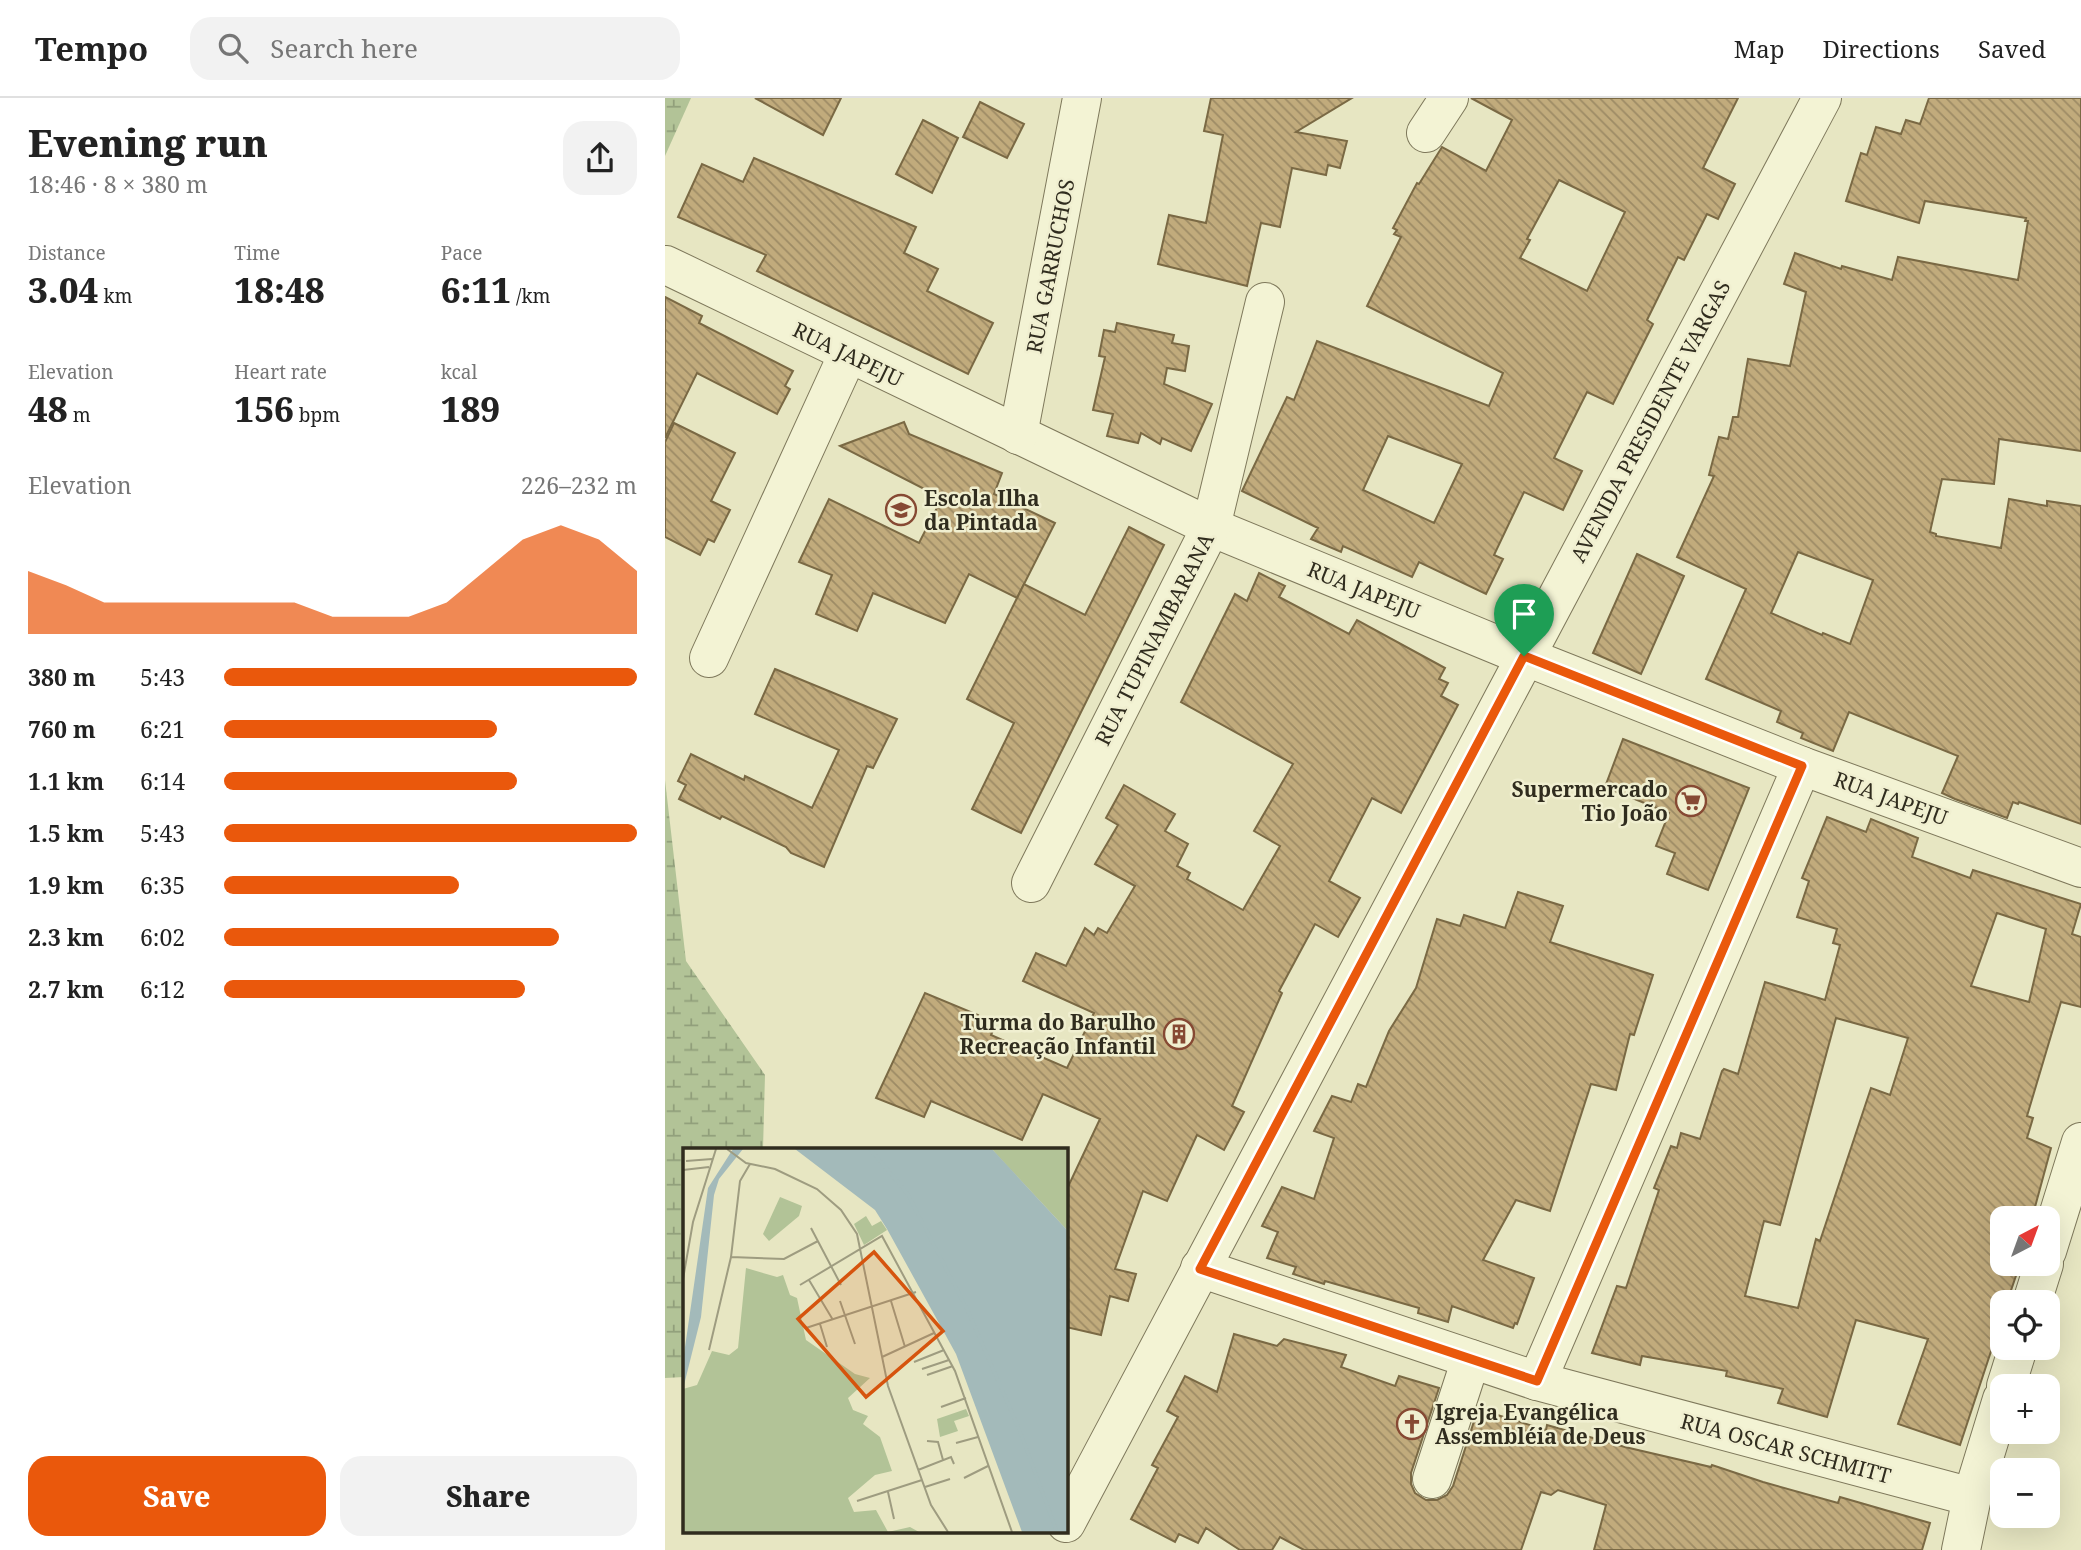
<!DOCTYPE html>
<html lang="en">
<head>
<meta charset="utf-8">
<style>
	body { margin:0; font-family:"Noto Serif",serif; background:#f2f2f2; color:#222; height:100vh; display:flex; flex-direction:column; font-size:26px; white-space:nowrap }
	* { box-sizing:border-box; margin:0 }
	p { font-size:23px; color:#767676 }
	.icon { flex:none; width:38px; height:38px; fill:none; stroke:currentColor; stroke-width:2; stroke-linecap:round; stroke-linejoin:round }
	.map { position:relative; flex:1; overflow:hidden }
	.sheet { display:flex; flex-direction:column; background:#fff; width:665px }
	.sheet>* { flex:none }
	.needle { width:46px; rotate:41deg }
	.buttons { position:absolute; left:1325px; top:1108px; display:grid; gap:14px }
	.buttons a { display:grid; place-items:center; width:70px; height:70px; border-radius:14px; background:#fff; box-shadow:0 7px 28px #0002; font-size:35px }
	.pin { position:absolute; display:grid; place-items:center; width:60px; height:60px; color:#fff; margin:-72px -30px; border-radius:50% 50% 50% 0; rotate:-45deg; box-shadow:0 0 7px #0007 }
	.pin .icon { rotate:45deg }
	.round { display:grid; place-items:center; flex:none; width:74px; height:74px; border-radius:21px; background:#f2f2f2 }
	.head { display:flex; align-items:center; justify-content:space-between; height:119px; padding:0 28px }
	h1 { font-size:38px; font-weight:800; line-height:52px }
	.metrics { display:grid; grid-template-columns:repeat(3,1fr); gap:10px; height:119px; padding:7px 28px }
	.metrics div { display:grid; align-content:center }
	.metrics b { font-size:35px; font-weight:800 }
	.metrics small { font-size:19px; font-weight:400 }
	.metrics p { font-size:19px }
	.chart { height:196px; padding:14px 28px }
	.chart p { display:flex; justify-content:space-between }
	.chart svg { width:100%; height:126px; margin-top:7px; fill:#ea580c; opacity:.7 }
	.cta { display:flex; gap:14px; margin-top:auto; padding:14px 28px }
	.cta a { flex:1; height:80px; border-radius:21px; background:#ea580c; color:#fff; font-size:28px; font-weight:800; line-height:80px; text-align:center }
	.cta a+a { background:#f2f2f2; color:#222 }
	ul { padding:0 28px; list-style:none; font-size:23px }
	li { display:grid; grid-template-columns:112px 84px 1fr; align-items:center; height:52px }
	li i { height:18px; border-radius:9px; background:#ea580c }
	header { display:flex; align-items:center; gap:42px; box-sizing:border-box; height:98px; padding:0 35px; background:#fff; border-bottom:2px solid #e0e0e0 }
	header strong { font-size:33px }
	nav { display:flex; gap:38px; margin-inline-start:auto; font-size:24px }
	.search { width:490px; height:63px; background:#f2f2f2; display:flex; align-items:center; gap:18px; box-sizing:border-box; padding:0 24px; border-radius:21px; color:#767676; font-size:26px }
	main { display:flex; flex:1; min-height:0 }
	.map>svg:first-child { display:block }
	.wetland { fill:url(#wetland-marsh) }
	.building { fill:url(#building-back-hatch); stroke:#7a6944; stroke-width:2; fill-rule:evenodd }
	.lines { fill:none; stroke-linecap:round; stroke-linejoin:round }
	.minor-casing { stroke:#7e785b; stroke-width:40 }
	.minor { stroke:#f3f3d4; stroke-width:38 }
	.route-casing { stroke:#fff; stroke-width:14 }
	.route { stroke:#ea580c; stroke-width:9 }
	.labels { text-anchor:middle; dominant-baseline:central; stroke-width:5; stroke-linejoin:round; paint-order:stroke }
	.street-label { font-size:21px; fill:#302c1e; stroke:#f0efd0 }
	.poi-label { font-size:21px; font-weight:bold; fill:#302c1e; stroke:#f0efd0; text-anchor:start }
	.inset-river { fill:none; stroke:#a3baba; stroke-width:3.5 }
	.inset-road { fill:none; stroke:#9e9c80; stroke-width:2 }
	.view { fill:#d6540e; fill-opacity:0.15; stroke:#d6540e; stroke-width:3.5 }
	.inset-edge { fill:none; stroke:#302c1e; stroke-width:3.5 }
</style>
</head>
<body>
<header>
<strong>Tempo</strong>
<div class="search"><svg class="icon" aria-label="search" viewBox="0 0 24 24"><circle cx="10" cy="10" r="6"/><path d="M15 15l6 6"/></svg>Search here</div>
<nav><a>Map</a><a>Directions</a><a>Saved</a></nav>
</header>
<main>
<section class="sheet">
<div class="head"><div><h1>Evening run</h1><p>18:46 · 8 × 380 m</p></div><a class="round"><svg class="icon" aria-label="share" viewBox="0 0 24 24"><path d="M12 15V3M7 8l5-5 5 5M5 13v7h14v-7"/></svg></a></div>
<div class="metrics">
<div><p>Distance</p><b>3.04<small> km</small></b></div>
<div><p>Time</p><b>18:48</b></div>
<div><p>Pace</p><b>6:11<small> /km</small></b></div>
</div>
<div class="metrics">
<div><p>Elevation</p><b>48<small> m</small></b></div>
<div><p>Heart rate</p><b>156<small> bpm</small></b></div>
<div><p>kcal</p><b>189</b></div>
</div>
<div class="chart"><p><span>Elevation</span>226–232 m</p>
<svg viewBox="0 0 160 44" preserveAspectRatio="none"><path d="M0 44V22L10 27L20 33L30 33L40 33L50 33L60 33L70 33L80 38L90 38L100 38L110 33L120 22L130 11L140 6L150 11L160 22V44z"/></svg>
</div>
<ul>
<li><b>380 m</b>5:43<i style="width:100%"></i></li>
<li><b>760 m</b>6:21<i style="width:66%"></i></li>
<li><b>1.1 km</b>6:14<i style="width:71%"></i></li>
<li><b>1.5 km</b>5:43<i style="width:100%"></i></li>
<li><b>1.9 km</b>6:35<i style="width:57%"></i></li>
<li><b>2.3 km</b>6:02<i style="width:81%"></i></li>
<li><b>2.7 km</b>6:12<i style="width:73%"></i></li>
</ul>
<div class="cta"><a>Save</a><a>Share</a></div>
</section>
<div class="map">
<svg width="1416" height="1452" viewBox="0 0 1416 1452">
	<defs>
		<pattern id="wetland-marsh" width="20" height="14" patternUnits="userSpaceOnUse" patternTransform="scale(1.75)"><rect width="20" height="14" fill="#b2c397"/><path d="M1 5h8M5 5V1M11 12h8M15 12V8" fill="none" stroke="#919f7b"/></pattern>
		<pattern id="building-back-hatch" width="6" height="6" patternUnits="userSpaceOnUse" patternTransform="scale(1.75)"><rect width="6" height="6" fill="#c1ab7c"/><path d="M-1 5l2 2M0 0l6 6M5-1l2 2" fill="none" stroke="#9d8b65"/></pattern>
	</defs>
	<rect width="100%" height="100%" fill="#e7e6c2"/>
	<g class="wetland">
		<path d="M0,0H26L0,58Z"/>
		<path d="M0,682L21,863L100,977L98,1051H19V1279L0,1280Z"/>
	</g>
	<g class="building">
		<path d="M90,0H176L158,37Z"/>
		<path d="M546,0H687L631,34L682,43L675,70L663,67L661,77L627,70L615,129L596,125L582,188L493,166L504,117L541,125L558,37L539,33Z"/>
		<path d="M806,0H1073L1038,70L1070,86L1053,121L1042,116L1019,162L1013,159L982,222L988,226L948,306L922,294L889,360L917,373L898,412L859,394L829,457L838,461L821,496L754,464L747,479L678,448L676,454L646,441L653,430L577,393L622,299L629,302L652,243L824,308L838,275L702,208L736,139L729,136L732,132L728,130L752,85L754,86L777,49L821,73L847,22ZM894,82L960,114L922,193L855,160L865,142L862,141ZM723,338L797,366L769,425L698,392Z"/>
		<path d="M1264,0H1416V353L1334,341L1329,386L1277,381L1265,434L1271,436V438L1336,450L1344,401L1382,408V403L1416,408V726L1354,704L1353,706L1348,704L1342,720L1290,701L1277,695L1293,658L1184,614L1168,653L1136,640L1138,635L1112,624L1116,613L1041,581L1081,491L1012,459L1049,378L1044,377L1054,339L1063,341L1068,319H1073L1083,261L1125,268L1141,194L1119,186L1130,155L1176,171L1177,168L1227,182L1233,159L1353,182L1363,123H1360L1361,120L1260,103L1254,125L1181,103L1196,55L1202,57L1211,29L1236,36L1241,22L1255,26ZM1133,454L1208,482L1185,546L1158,535L1157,537L1106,515Z"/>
		<path d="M315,4L359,26L342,60L298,39Z"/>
		<path d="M258,22L293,40L267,95L231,76Z"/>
		<path d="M89,60L251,129L239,155L273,171L262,193L328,225L303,276L92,173L101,157L13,119L37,66L78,84Z"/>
		<path d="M0,199L37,218L34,225L128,273L120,288L125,291L112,316L32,275L0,340Z"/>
		<path d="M452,225L509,237L507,245L524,248L520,273L502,270L499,286L547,306L526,353L497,340L495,346L476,335L473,345L442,338L448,316L428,312L440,259L434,258L439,232L450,234Z"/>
		<path d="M239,324L244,336L337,375L329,396L390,425L352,500L304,476L280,525L208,495L192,533L151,516L167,477L134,464L164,401L254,445L277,400L175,348Z"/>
		<path d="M9,325L70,355L46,403L65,412L49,444L43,441L35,457L0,439V344Z"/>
		<path d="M464,429L499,447L356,735L307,711L349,625L302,601L359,486L420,517Z"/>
		<path d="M972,456L1019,478L976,576L928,555Z"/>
		<path d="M594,475L620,488L614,499L684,536L692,522L780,570L774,581L783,585L776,598L793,607L736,715L707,700L664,783L695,800L673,839L650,826L614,893L617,895L567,1008L579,1014L559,1052L532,1037L502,1103L478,1093L450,1171L471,1176L463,1203L445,1198L436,1237L401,1229V1093L435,1021L378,996L357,1042L266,1003L259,1019L211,1000L260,895L313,917L311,922L329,930L326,937L402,970L429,915L358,883L371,855L401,868L420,830L429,837L433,830L442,835L470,788L430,766L453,727L441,720L459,687L510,716L500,733L523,746L512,768L525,775L522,781L578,812L615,748L589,733L628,666L516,604L570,496L582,503Z"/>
		<path d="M110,571L232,621L208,670L202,668L159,769L126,755L121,749L57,718L55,721L14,701L21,687L13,683L26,656L79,682L80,678L147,710L174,652L90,616Z"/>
		<path d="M958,641L1084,690L1043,792L1002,776L1010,755L991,748L1004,715L940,689Z"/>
		<path d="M1162,719L1201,734L1206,721L1253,740L1247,759L1305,780L1308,772L1416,806L1407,836L1416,839V909L1396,904L1362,1018L1368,1020L1362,1040L1386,1050L1367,1120H1337V1166H1355L1342,1204H1337V1220L1295,1347L1233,1326L1263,1241L1191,1222L1162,1319L1113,1305L1118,1291L1061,1278L1062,1273L977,1258L975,1267L927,1255L952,1188L961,1190L994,1092L989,1090L1006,1048L1012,1050L1016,1035L1035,1041L1057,973L1059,971L1073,976L1100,884L1160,902L1175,847L1168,845L1172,831L1132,819L1144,783L1137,780ZM1332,815L1381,831L1364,904L1306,888ZM1171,920L1243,940L1225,997L1206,990L1155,1143L1151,1141L1133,1210L1080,1198L1099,1123L1115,1127Z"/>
		<path d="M853,794L898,808L885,844L988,877L969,937L965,936L951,992L926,986L885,1113L851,1102L818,1162L869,1180L852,1226L850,1225L848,1230L787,1208L783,1224L753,1215L754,1210L660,1183L659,1186L628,1176L631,1169L602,1160L613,1134L597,1128L617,1089L649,1101L669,1040L649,1033L667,998L686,1004L693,986L701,989L724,933L751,890L772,821L795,828L799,817L840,830Z"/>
		<path d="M569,1236L612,1248L619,1241L681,1257L676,1269L730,1288L734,1278L774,1290L746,1375V1386L750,1395L761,1402H772L782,1397L788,1388L813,1311L881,1332L882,1327L960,1349L1046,1369L1047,1367L1098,1384L1173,1405L1175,1399L1265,1425L1257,1452H929L941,1407L893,1392L886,1397L876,1394L856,1452H639L615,1439L607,1452H575L541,1430L533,1445L514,1436L510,1444L466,1421L493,1370L487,1367L513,1319L502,1313L520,1278L552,1294Z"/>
	</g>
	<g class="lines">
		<g class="minor-casing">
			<g id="minor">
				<path d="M761,35L784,0"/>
				<path d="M1,167L546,429L859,558L1137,668L1416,770"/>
				<path d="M353,337L417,0"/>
				<path d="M44,560L183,256"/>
				<path d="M366,785L546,429L600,204"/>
				<path d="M1382,1153L1416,1044"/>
				<path d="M535,1170L872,1283L1307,1399"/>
				<path d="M1367,1204L1379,1166"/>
				<path d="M872,1283L1137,668"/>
				<path d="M1341,1288L1353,1250"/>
				<path d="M767,1381L806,1261"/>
				<path d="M401,1425L1157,0"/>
				<path d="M1296,1452L1307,1399L1337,1301"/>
			</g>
		</g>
		<use href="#minor" class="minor"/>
	</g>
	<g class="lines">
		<g class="route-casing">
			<path id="route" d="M859,558L1137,668L872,1283L535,1171Z"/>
		</g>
		<use href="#route" class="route"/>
	</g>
	<defs>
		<g id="school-ring" transform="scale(1.575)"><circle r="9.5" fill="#f0efd0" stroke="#864933" stroke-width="1.5"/><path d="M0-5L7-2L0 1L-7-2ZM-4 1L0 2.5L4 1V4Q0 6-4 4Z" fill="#864933"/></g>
		<g id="supermarket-ring" transform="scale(1.575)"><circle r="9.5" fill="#f0efd0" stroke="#864933" stroke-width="1.5"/><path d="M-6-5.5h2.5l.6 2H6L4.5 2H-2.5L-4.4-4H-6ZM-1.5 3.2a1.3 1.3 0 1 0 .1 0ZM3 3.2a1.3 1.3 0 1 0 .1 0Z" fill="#864933"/></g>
		<g id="building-ring" transform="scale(1.575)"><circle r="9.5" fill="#f0efd0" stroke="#864933" stroke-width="1.5"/><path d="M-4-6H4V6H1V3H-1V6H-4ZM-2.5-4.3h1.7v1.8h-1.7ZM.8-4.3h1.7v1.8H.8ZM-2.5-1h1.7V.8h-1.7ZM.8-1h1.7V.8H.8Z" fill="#864933"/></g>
		<g id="church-ring" transform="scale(1.575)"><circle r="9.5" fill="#f0efd0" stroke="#864933" stroke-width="1.5"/><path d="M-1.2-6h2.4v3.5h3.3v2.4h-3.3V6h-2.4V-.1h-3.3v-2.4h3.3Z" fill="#864933"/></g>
	</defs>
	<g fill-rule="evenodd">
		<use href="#school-ring" x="236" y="412"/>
		<use href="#supermarket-ring" x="1026" y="703"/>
		<use href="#building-ring" x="514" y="936"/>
		<use href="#church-ring" x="747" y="1326"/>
	</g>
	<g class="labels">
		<g class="street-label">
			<text transform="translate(385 168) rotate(-79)">RUA GARRUCHOS</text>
			<text transform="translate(183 256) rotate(26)">RUA JAPEJU</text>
			<text transform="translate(985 323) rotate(-62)">AVENIDA PRESIDENTE VARGAS</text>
			<text transform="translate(699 492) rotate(22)">RUA JAPEJU</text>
			<text transform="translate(489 541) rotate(-63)">RUA TUPINAMBARANA</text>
			<text transform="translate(1226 700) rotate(20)">RUA JAPEJU</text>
			<text transform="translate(1121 1350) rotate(15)">RUA OSCAR SCHMITT</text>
		</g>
		<g class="poi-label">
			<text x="259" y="400">Escola Ilha<tspan x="259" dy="24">da Pintada</tspan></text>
			<text x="1003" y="691" text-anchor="end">Supermercado<tspan x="1003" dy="24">Tio João</tspan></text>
			<text x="491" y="924" text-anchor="end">Turma do Barulho<tspan x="491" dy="24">Recreação Infantil</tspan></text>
			<text x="770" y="1314">Igreja Evangélica<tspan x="770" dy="24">Assembléia de Deus</tspan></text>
		</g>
	</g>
	<g transform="translate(18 1050)">
		<rect width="385" height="385" fill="#e7e6c2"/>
		<path d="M97,49L119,58L116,68L86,93L80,86Z" fill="#b2c397"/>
		<path d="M309,1H385V83L315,8ZM63,120L94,129L100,127L107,147L114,150L123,192L172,226L187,230L165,250L170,262L185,268L180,276L197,289L209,323L192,327L165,350L171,364L193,362L205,384L227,379L236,384H0V241L14,237L29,203L46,207L55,200Z" fill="#b2c397"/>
		<path d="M183,68L189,78L198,73L204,82L181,97L171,76ZM283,261L286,268L271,273L275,283L257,289L254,271Z" fill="#b2c397"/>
		<path d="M50,1H60L36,31L31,47L18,169L0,241V213L25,40ZM112,1H309L385,83V384H339L273,206L204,81L192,62Z" fill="#a3baba"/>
		<path class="inset-river" d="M187,1L224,45L284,161L336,281L374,384"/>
		<path class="inset-road" d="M44,1L63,15L92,21L134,41L158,62L174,86L205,238L248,357L265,384M3,13L29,11M0,22L26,19M128,80L158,137M48,109L101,111L135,93M0,131L10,74L33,1M126,132L150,172M117,137L199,88L272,223L329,384M157,153L172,196M208,153L222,199M137,176L144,199M123,180L233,144M26,202L48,109L57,33L67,16M199,209L251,185M231,214L261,202M239,221L266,212M244,227L270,218M258,259L283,250M244,293L255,294L260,312M273,295L295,289M235,322L268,309L271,316M281,330L305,318M242,339L267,331M205,344L211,371M174,353L239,332"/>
		<path class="view" d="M191,104L260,183L183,249L115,171Z"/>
		<rect width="385" height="385" class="inset-edge"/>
	</g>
</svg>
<div class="buttons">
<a><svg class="needle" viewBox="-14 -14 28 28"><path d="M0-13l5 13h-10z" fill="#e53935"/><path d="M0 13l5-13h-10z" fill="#767676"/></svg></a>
<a><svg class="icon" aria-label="locate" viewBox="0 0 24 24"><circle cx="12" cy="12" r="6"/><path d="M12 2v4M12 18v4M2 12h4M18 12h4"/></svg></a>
<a>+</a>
<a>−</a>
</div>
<div class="pin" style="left:859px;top:558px;background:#1e9e55"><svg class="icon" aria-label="arrive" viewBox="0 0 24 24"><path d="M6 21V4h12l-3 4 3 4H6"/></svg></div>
</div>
</main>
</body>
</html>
